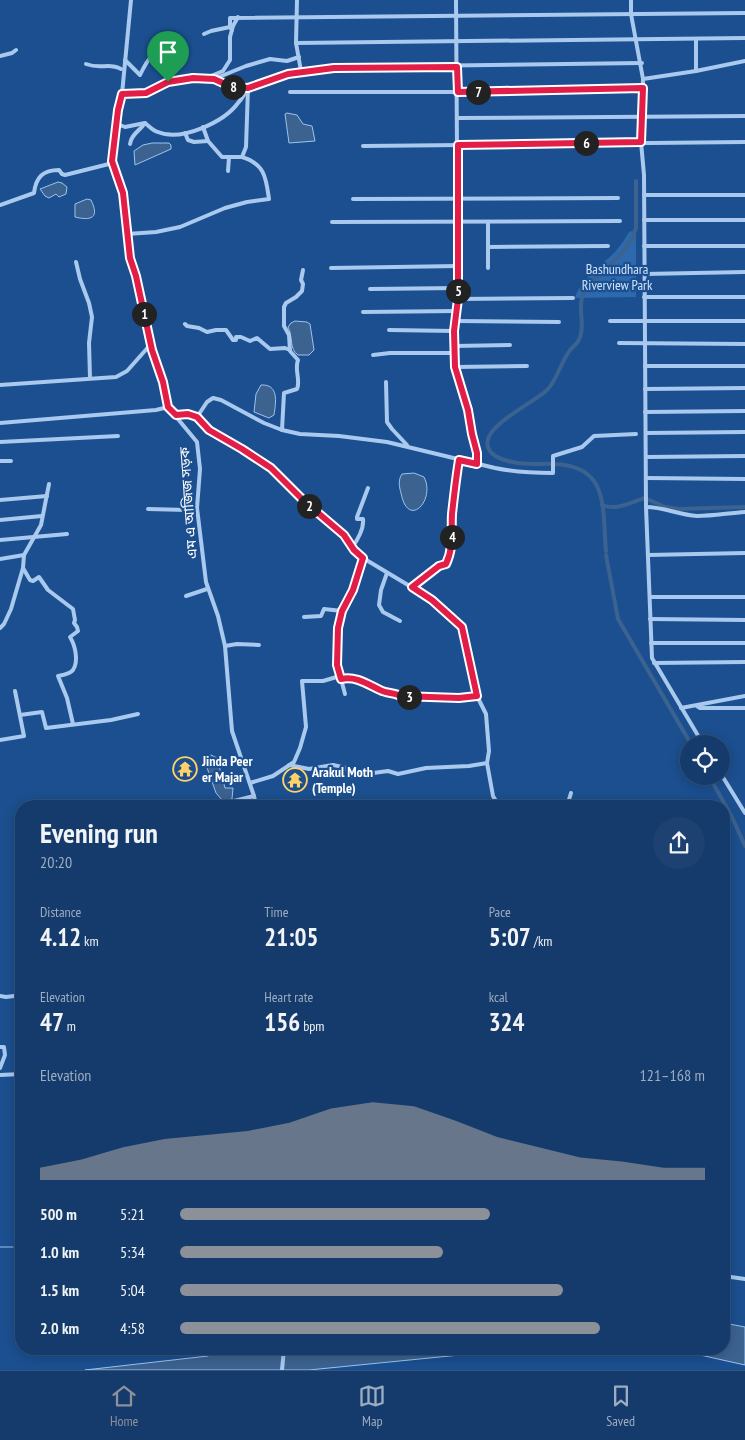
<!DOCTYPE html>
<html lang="en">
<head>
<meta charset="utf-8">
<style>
	body { margin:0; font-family:"PT Sans Narrow","Noto Sans Bengali",sans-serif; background:#1d4271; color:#f1f3f6; height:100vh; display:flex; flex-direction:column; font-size:19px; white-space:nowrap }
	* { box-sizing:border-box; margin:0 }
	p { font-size:16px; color:#9dadc1 }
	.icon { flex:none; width:28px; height:28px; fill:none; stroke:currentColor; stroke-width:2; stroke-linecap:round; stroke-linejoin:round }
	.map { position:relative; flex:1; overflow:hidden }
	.sheet { position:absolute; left:15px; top:800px; width:715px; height:555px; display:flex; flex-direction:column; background:#143b6b; border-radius:20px; box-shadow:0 2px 12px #0003,0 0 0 1px #33557e }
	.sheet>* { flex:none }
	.controls { position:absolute; left:680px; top:735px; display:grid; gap:10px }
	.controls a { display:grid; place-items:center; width:50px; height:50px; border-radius:50%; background:#143b6b; box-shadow:0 2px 12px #0003,0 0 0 1px #33557e; font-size:25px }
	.pin { position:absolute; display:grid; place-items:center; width:42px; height:42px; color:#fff; margin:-51px -21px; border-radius:50% 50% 50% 0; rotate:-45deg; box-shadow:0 0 5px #0007 }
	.pin .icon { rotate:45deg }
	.km { position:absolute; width:25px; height:25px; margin:-12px; border-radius:50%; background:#222; color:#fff; font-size:14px; line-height:25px; text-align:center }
	.round { display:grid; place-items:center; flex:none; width:52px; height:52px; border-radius:26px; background:#1d4271 }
	.headline { display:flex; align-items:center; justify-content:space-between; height:85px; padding:0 25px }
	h1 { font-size:28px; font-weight:700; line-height:38px }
	.stats { display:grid; grid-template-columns:repeat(3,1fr); gap:8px; height:85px; padding:5px 25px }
	.stats div { display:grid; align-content:center }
	.stats b { font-size:25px; font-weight:700 }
	.stats small { font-size:14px; font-weight:400 }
	.stats p { font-size:14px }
	.chart { height:140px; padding:10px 25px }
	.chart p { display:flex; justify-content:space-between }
	.chart svg { width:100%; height:90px; margin-top:5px; fill:#8c9099; opacity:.7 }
	ul { padding:0 25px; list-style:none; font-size:16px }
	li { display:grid; grid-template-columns:80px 60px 1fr; align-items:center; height:38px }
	li i { height:12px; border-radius:6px; background:#8c9099 }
	.menu { display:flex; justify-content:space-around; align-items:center; height:70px; border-top:1px solid #33557e; background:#143b6b; font-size:14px; color:#9dadc1 }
	.menu a { display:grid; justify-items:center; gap:2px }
	.menu .active { color:#8c9099 }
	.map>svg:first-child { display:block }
	.green { fill:#2e69ad }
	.water { fill:#3c6290; stroke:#9cc4f0 }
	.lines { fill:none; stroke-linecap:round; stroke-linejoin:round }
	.stream { stroke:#9cc4f0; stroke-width:1 }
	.canal { stroke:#3c6290; stroke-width:4 }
	.minor { stroke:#a9c9ee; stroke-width:4 }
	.route-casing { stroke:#fff; stroke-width:10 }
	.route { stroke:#e11d48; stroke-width:6 }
	.labels { text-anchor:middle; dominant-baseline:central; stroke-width:4.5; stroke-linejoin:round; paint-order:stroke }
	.park-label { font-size:14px; fill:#cfe3fa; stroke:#1b4f8f }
	.street-label { font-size:14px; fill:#fff; stroke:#1b4f8f }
	.poi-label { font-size:14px; font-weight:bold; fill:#fff; stroke:#1b4f8f; text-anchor:start }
</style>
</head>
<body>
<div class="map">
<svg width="745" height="1370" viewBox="0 0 745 1370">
	<rect width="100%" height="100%" fill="#1b4f8f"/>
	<path class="green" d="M632,231L635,232L636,236V297L575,298C581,278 601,266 615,252C620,246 625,239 629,232Z"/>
	<g class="water">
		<path d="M287,113L297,115L303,124L312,126L315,141L289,143L285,114Z"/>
		<path d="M152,143H169L171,145V149L135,165L134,151L143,145Z"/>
		<path d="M58,182L62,183L67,187L66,194L59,197L56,194L49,198L45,196L40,189Z"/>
		<path d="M87,199L91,200C100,218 91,221 75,217V204Z"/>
		<path d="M295,321L307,322L310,324L314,350L309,355H298C289,349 293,336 288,327L291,323Z"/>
		<path d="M261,385C279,384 276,402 274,415L269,418L254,412L256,394Z"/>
		<path d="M414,473L424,477C436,500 408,530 401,493C399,486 398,480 402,474Z"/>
		<path d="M211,755L217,758L225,788H233L232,799L223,801L216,793L205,762L207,757Z"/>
		<path d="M724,1323L745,1327V1365L673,1349H724Z"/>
		<path d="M218,1349H520L309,1370H85L208,1356Z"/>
	</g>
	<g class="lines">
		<path class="stream" d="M0,1247H13"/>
		<g class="canal">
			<path d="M602,505C617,511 631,502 645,498L665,507L679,509L745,507"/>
			<path d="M606,551C602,508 610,466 554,464C539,463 523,466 508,461C497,458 485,453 488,439C493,422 532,403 546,391C558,380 560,362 571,349C575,345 579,342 580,337C586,322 575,306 586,289C603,264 625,261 636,228V181"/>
			<path d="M606,555L618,619L691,744"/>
			<path d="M709,776L732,817L745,846"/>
		</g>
		<g class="minor">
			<path d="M131,0L122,94L118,110L113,161L123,193L130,258L137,276L152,350L163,383L165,399L168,407L197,442L200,469L197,508L206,582L218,616L225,646L232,731L254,796L256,806"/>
			<path d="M297,0L296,43L301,71"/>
			<path d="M456,0L458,299L454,331L455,367L468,410L472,434L477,453V464"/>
			<path d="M631,0V14L643,79L641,142L644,175L646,507L652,658L703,744"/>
			<path d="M232,30L230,27V18L745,13"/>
			<path d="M204,34L211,31L230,27"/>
			<path d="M696,39V71"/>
			<path d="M296,43L745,38"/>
			<path d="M0,56L12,53L16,50"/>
			<path d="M125,60L140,75C148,58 156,47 175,43"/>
			<path d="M86,64C102,70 108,62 121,69"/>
			<path d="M201,77L214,79L232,87L248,88L288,74L334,67L642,63"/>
			<path d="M214,79L246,66L270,59L287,61L299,57"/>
			<path d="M643,79L696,71L745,61"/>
			<path d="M290,92H458L643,89"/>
			<path d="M122,94L146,93L168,82L179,79L211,76L223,71L230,60V37L233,26L238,17"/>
			<path d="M458,118L745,116"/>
			<path d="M117,124L125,127L145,123C149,126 153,131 158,132C181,142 224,122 238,103C242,99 244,94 247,90"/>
			<path d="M203,127L208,141L222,157H242"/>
			<path d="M185,133L188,140L194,142L208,141"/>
			<path d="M130,144C131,134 140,131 145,123"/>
			<path d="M363,146L745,142"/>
			<path d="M228,171L229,157"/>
			<path d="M644,195H745"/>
			<path d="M353,199L618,198"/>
			<path d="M0,205L34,193C36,177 43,170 59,170L62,174L65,175L113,163"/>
			<path d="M644,220H745"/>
			<path d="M332,222L620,221"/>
			<path d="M488,222V268"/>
			<path d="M127,234L156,232L180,227L225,208L247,202L269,199C266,178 265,164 242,157L246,147L248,88"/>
			<path d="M644,246H745"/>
			<path d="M488,247L608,246"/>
			<path d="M76,262L80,279L89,303L92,317L89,343L90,378"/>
			<path d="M331,268L458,266"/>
			<path d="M644,274L745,272"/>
			<path d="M370,289L458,288"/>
			<path d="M644,297H745"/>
			<path d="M458,299L573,298"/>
			<path d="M363,312L457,311"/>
			<path d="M455,321L559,322"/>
			<path d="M610,321H745"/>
			<path d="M185,324L187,326L199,328L207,332L216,330H226L233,340H236V337H241L250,341L257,338L270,349L285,348L290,350"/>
			<path d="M389,330L454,331"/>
			<path d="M619,343L745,344"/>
			<path d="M454,346L510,345"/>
			<path d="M373,355L390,353H454"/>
			<path d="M645,366H745"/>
			<path d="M455,367L527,366"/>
			<path d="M386,382L387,422L392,429L407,445"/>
			<path d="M0,385L116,377L127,371L151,344"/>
			<path d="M645,389L745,388"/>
			<path d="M645,412L745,411"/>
			<path d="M176,415C197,409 197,422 211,431C230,444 251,454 270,468C283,478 293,491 305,502C317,514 332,523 343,535C350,542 355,550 363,558L433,600L462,627L477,696L486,714L489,751L487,763L493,796L499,806"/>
			<path d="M197,417L207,402L213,398L221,400L264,423L282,430L300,434L339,436L387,442L495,468C514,472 534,473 553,473V456L582,447L594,436L636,434"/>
			<path d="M0,423L156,410L168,407"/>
			<path d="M282,430L284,393L297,389C301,380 294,370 298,360L290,351L289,335L284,326V307L286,303L296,297L302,291L303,284L301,280L303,270"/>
			<path d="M646,433L745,432"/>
			<path d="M0,442L118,436"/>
			<path d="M646,457L745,456"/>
			<path d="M0,461H11"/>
			<path d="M646,478L745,479"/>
			<path d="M0,500L47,496"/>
			<path d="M646,507C664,507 679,515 697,516C713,516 729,513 745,512"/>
			<path d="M148,509L187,510L197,508"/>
			<path d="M0,520L42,516"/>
			<path d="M0,540L67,534"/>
			<path d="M352,547C358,540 364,528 363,519H357V517L368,488"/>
			<path d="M648,555L745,553"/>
			<path d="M363,558L353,590L342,611L338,628L337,665L341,679C357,676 367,684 380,690C387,694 394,692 400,696L459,698L477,696"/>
			<path d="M0,559L24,555"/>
			<path d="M23,568L30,580L33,581L39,577L48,590L73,609L75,620L74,623L77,627L78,631L70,637C75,645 79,661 73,670C70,674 63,675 58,676L67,698L73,724"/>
			<path d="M387,573L381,590L379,605L383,612L400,621"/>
			<path d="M412,587L439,565L446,564L448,560L453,535L452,516L459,460"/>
			<path d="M186,596L207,589"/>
			<path d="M650,597H745"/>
			<path d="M304,617L321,616L324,609L342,611"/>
			<path d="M650,619L745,620"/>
			<path d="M0,628L4,624L11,609L23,568L24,555L41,525L49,484"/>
			<path d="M651,643H745"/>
			<path d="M225,646L237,644L259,645"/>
			<path d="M654,663L745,662"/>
			<path d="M341,679L345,694"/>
			<path d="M697,706L700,708H745"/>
			<path d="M681,708L745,696"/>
			<path d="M20,715L42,712L46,728L111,720L138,714"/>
			<path d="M0,740L24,736L15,691"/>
			<path d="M289,765L309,769L333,765L346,768L351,776L388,771L398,774L426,768L469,766L487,763"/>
			<path d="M721,774L745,813"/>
			<path d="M250,783L273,776L294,762L300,748L306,727L302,681H323L340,676"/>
			<path d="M214,806L254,796"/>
			<path d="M567,806L571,793"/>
			<path d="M0,996L6,997L14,996"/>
			<path d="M0,1047H4L5,1055L0,1068"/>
			<path d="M0,1075L21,1074"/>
			<path d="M724,1276L745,1279"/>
			<path d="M282,1370L284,1349"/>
		</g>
	</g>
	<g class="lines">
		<g class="route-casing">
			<path id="route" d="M457,67L458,92L643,88L641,142L458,145V299L454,331L455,367L468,410L472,434L477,453V464L459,460C456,478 454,496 452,514C451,531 454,547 446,564L439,566L412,587L432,600L462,627L477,696L459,698L400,696C394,692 387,694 380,690C367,684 357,676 341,679L337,665L338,628L342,611L353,590L363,558L354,550L344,535L304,501L271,468L242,449L209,430L197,417L188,414L176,415L168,407L163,382L152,350L136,276L130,258L123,193L112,161L118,110L122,94L146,93L168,82L193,78L214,79L232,87L248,88L288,74L334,68Z"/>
		</g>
		<use href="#route" class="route"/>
	</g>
	<defs>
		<g id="temple-ring" transform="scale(1.25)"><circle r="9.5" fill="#1b4f8f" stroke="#ffd166" stroke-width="1.5"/><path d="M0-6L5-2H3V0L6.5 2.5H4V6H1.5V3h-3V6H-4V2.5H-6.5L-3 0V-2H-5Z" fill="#ffd166"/></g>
	</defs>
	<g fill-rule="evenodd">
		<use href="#temple-ring" x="185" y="769"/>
		<use href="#temple-ring" x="295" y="780"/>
	</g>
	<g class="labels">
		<g class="park-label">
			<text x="617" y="269">Bashundhara<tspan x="617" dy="16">Riverview Park</tspan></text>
		</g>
		<g class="street-label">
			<text transform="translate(188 503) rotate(-94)">এম এ আজিজ সড়ক</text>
		</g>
		<g class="poi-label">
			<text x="202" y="761">Jinda Peer<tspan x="202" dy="16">er Majar</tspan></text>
			<text x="312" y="772">Arakul Moth<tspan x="312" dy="16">(Temple)</tspan></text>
		</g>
	</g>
</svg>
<div class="controls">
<a><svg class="icon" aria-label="locate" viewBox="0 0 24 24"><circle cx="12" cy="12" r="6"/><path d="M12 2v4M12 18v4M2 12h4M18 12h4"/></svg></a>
</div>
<div class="pin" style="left:168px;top:82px;background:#1e9e55"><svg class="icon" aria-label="arrive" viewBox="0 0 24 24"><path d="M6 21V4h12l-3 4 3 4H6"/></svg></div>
<b class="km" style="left:144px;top:314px">1</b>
<b class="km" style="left:309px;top:506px">2</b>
<b class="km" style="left:409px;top:697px">3</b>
<b class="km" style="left:452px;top:537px">4</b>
<b class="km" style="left:458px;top:291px">5</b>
<b class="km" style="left:586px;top:143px">6</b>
<b class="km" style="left:478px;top:92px">7</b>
<b class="km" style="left:233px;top:87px">8</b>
<section class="sheet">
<div class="headline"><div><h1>Evening run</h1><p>20:20</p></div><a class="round"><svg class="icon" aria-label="share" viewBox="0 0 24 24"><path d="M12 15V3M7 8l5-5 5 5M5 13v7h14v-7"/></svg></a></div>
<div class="stats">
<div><p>Distance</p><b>4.12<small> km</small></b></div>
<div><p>Time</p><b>21:05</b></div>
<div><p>Pace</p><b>5:07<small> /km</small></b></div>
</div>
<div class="stats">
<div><p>Elevation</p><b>47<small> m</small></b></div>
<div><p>Heart rate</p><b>156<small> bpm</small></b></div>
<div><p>kcal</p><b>324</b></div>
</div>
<div class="chart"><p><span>Elevation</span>121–168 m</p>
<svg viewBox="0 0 160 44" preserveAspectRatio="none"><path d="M0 44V38L10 34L20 28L30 24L40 22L50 20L60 16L70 9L80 6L90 8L100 15L110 23L120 28L130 33L140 35L150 38L160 38V44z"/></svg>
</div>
<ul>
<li><b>500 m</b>5:21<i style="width:59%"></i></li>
<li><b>1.0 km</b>5:34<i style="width:50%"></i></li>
<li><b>1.5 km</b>5:04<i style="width:73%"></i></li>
<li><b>2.0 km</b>4:58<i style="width:80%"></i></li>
</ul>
</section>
</div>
<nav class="menu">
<a class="active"><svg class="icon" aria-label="home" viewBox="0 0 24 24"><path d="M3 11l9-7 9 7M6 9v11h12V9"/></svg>Home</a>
<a><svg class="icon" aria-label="map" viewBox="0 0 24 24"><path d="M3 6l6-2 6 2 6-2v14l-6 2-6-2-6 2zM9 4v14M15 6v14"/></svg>Map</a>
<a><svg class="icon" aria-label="saved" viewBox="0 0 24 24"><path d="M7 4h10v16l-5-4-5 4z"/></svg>Saved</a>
</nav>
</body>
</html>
